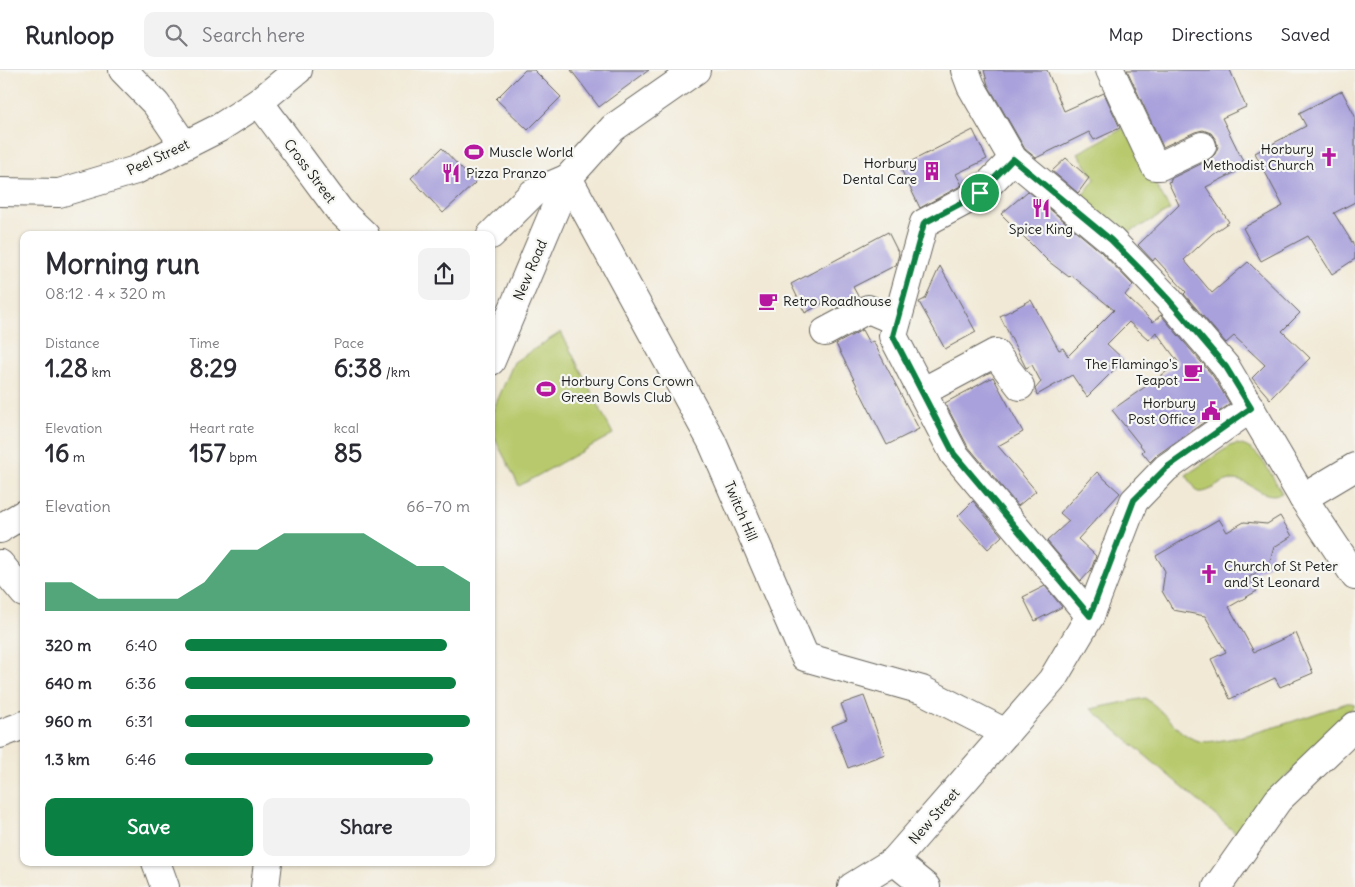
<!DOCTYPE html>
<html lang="en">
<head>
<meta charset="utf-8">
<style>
	body { margin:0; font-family:Delius,sans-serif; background:#f2f2f3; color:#2b2b33; height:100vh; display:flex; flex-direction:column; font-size:19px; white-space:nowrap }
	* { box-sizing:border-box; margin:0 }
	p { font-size:16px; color:#7c7c81 }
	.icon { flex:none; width:28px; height:28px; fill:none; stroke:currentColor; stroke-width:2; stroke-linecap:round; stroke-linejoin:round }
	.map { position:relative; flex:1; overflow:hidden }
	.sheet { position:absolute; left:20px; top:161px; width:475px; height:635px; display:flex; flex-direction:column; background:#fff; border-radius:10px; box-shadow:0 1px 4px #0004 }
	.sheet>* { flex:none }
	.pin { position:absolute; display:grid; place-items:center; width:42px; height:42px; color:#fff; margin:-21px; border:2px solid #fff; border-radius:50%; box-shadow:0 1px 5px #0007 }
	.round { display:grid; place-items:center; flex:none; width:52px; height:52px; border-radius:10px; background:#f2f2f3 }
	.head { display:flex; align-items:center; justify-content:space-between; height:85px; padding:0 25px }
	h1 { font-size:28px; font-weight:700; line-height:38px }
	.figures { display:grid; grid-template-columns:repeat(3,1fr); gap:8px; height:85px; padding:5px 25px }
	.figures div { display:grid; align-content:center }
	.figures b { font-size:25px; font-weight:700 }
	.figures small { font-size:14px; font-weight:400 }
	.figures p { font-size:14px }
	.chart { height:140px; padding:10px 25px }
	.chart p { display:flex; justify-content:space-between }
	.chart svg { width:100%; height:90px; margin-top:5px; fill:#0b8043; opacity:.7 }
	.action { display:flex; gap:10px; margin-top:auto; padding:10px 25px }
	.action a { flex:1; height:58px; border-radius:10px; background:#0b8043; color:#fff; font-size:20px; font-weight:700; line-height:58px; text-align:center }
	.action a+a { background:#f2f2f3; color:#2b2b33 }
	ul { padding:0 25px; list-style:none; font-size:16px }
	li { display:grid; grid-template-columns:80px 60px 1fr; align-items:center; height:38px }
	li i { height:12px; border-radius:6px; background:#0b8043 }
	header { display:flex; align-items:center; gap:30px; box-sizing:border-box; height:70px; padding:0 25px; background:#fff; border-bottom:1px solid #e1e1e2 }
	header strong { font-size:24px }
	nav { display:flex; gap:28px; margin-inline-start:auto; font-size:18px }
	.search { width:350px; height:45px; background:#f2f2f3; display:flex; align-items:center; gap:12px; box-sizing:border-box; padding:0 18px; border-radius:10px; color:#7c7c81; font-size:19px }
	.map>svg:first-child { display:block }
	.green { fill:#b7c96c; stroke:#6a7244 }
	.building { fill:#a9a1db }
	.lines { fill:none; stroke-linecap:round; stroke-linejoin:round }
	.street-casing { stroke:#67645d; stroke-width:30 }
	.secondary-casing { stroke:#67645d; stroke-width:30 }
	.street { stroke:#fff; stroke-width:28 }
	.secondary { stroke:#fff; stroke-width:28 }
	.route-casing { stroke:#fff; stroke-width:10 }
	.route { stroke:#0b8043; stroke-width:6 }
	.labels { text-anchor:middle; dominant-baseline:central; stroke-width:4.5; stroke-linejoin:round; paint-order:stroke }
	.poi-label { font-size:14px; fill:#1c1c1c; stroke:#f6f6f2; text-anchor:start }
	.street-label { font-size:14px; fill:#1c1c1c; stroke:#f6f6f2 }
</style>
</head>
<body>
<header>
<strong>Runloop</strong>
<div class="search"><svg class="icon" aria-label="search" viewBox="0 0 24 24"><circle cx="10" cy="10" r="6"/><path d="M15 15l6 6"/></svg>Search here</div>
<nav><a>Map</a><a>Directions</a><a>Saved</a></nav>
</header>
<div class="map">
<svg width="1355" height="817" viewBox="0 0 1355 817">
	<rect width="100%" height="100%" fill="#f6f6f2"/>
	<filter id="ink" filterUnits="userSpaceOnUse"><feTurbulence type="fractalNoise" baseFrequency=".02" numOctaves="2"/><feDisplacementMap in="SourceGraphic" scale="10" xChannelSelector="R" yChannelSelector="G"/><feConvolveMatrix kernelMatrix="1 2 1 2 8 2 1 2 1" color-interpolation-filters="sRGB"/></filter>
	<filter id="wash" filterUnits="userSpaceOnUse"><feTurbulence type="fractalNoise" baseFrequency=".0096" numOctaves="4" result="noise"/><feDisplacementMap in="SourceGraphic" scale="20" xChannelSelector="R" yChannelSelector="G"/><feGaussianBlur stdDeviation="1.12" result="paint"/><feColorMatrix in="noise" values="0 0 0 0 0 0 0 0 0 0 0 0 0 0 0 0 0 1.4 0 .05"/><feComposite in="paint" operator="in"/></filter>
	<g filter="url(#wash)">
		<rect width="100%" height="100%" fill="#f1e9d5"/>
		<g class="green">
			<path d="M1124,58L1170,140L1128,163L1080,129L1095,109L1078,83Z"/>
			<path d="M561,262L613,364L519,416L491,361V345L514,292Z"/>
			<path d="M1236,374C1260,376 1270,404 1282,423C1262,431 1253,411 1234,410C1220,409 1211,424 1198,422L1186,405L1230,376Z"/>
			<path d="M1145,628C1163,639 1175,662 1195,670C1220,680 1318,642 1347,633H1352L1355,636L1272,721L1238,765L1091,639Z"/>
		</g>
		<g id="blocks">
			<g class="building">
				<path d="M525,0H534L561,27L528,60L496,29Z"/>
				<path d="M571,0H649L599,37Z"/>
				<path d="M984,0H1047L1064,41L1104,23L1120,58L1094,70L1089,62L1036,88L1025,79L988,15Z"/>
				<path d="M1127,0H1230L1246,37L1222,48L1246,97L1206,117L1229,152L1212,164L1184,190L1212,223L1248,192L1300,243L1282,261L1310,288L1270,329L1252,308L1265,295L1234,266L1226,273L1184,224L1186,222L1155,188L1153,191L1138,175L1179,135L1168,112L1171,111L1170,109L1209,90L1215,84L1218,77L1216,70L1211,63L1203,60L1195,62L1163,77Z"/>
				<path d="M1342,21L1355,46V132L1334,143L1355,177V189L1332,204L1308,166L1261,191L1243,158L1283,136L1255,83L1306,56L1299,43Z"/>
				<path d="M973,60L987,89L956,104L962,115L920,138L900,97Z"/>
				<path d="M442,78L475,113L443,143L411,108Z"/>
				<path d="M1066,88L1089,108L1078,123L1052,101Z"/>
				<path d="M1028,121L1100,181L1133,215L1125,225L1153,252L1161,245L1213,306L1230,334L1157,385L1150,392L1142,382L1144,380L1112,340L1179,293L1156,262L1149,270L1129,252L1107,274L1124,290L1087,327L1072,305L1037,325L1035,319L1041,312L1032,295L1026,298L1000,246L1031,230L1059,280L1063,278L1068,286L1114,240L1071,205L1069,207L1048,191L1001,144Z"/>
				<path d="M888,162L899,184L896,195L853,217L858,226L837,238L832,228L805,243L791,214Z"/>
				<path d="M940,196L976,262L945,279L919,232L925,229Z"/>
				<path d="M862,260L869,273L873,271L919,359L887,375L836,274Z"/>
				<path d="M993,307L1023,362L998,376L1036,421L1018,436L967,375L945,333Z"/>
				<path d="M1097,402L1120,423L1078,469L1096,486L1091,500L1081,511L1047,471L1069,451L1060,443Z"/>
				<path d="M973,431L1002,466L988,479L958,446Z"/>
				<path d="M1280,446L1292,466L1274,477L1269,495L1249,507L1257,521L1229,537L1254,582L1296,563L1313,603L1280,617L1275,608L1230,629L1211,589L1226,582L1205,546L1173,540L1162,521L1165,501L1156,486L1219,449L1227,462L1244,452L1267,454Z"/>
				<path d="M1045,516L1062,537L1035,551L1023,527Z"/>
				<path d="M864,626L885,684L848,698L832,656L847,650L841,634Z"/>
			</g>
		</g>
	</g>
	<g filter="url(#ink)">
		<use href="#blocks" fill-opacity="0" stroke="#67645d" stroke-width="1"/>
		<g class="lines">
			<g class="street-casing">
				<g id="street">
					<path d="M123,0L156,34L184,75"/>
					<path d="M1110,0L1155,96H1160L1202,76"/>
					<path d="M259,32L339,140L365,165"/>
					<path d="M1013,89L980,123L924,153L893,266L954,384L1090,546"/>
					<path d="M0,122L59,123L136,100L219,58L259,32L298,0"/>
					<path d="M825,262L868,239L896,251"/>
					<path d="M922,322L995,283L1020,316"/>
					<path d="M1303,428L1355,397"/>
					<path d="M0,459L2,457L24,444"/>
					<path d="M0,494L24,523"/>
					<path d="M894,791L926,817"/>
					<path d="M156,792L165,817"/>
					<path d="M1217,817L1278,730L1355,656"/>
				</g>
			</g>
			<g class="secondary-casing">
				<g id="secondary">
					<path d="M965,0L971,16L1013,89L1111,170L1168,229L1226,297L1303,428L1355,506"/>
					<path d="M568,108L712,372L805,587L922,620L1006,663"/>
					<path d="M491,165L533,123L568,108"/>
					<path d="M491,291L568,108L613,58L696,0"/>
					<path d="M0,664L24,655"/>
					<path d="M265,817L268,792"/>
					<path d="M852,817L894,791L1052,610L1090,546L1134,431L1166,398L1251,338"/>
				</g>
			</g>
			<use href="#street" class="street"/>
			<use href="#secondary" class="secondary"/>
		</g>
	</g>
	<g class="lines" filter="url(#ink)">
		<g class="route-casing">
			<path id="route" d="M1013,89L1111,170L1140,199L1168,229L1226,297L1251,338L1166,398L1134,430L1090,546L954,384L893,266L924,153L980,123Z"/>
		</g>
		<use href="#route" class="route"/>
	</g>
	<defs>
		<g id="stadium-bare" transform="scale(1.5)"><path d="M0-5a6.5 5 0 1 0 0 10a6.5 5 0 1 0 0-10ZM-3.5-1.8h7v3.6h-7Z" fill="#b5179e" stroke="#f6f6f2" stroke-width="2.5" paint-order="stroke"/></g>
		<g id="church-bare" transform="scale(1.5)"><path d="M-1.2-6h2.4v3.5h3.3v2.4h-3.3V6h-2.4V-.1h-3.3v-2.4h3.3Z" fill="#b5179e" stroke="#f6f6f2" stroke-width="2.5" paint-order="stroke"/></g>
		<g id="building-bare" transform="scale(1.5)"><path d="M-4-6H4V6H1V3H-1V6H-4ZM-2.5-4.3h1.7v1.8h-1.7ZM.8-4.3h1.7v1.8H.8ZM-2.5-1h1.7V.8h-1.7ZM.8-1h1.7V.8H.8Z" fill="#b5179e" stroke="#f6f6f2" stroke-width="2.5" paint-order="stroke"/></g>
		<g id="restaurant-bare" transform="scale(1.5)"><path d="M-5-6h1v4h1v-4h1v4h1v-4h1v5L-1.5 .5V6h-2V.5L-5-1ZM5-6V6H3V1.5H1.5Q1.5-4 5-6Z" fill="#b5179e" stroke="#f6f6f2" stroke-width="2.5" paint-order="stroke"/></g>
		<g id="cafe-bare" transform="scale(1.5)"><path d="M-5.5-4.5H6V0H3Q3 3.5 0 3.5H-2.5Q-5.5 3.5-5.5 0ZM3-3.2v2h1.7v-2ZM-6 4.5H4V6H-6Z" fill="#b5179e" stroke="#f6f6f2" stroke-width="2.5" paint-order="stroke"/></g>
		<g id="civic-bare" transform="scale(1.5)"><path d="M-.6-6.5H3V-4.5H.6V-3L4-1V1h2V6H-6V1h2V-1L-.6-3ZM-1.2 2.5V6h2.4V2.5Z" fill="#b5179e" stroke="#f6f6f2" stroke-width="2.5" paint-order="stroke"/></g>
	</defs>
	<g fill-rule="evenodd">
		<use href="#stadium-bare" x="474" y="82"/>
		<use href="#church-bare" x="1329" y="87"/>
		<use href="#building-bare" x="932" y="101"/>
		<use href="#restaurant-bare" x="451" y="103"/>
		<use href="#restaurant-bare" x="1041" y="138"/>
		<use href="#cafe-bare" x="768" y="231"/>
		<use href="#cafe-bare" x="1193" y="302"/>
		<use href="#stadium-bare" x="546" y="319"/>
		<use href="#civic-bare" x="1211" y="341"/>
		<use href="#church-bare" x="1209" y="504"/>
	</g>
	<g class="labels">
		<g class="poi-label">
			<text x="1314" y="79" text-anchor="end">Horbury<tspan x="1314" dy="16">Methodist Church</tspan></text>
			<text x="489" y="82">Muscle World</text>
			<text x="917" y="93" text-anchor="end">Horbury<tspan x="917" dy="16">Dental Care</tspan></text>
			<text x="466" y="103">Pizza Pranzo</text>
			<text x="1041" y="159" text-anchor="middle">Spice King</text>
			<text x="783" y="231">Retro Roadhouse</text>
			<text x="1178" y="294" text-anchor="end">The Flamingo's<tspan x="1178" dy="16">Teapot</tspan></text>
			<text x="561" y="311">Horbury Cons Crown<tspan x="561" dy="16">Green Bowls Club</tspan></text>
			<text x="1196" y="333" text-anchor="end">Horbury<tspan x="1196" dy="16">Post Office</tspan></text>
			<text x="1224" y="496">Church of St Peter<tspan x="1224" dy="16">and St Leonard</tspan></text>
		</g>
		<g class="street-label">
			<text transform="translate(158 87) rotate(-25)">Peel Street</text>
			<text transform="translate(310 101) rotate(53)">Cross Street</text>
			<text transform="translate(530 200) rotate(-67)">New Road</text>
			<text transform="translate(741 441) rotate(67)">Twitch Hill</text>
			<text transform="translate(934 746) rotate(-49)">New Street</text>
		</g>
	</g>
</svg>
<div class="pin" style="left:980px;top:123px;background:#1e9e55"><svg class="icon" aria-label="arrive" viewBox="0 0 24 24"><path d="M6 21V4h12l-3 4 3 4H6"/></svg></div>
<section class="sheet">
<div class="head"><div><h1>Morning run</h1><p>08:12 · 4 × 320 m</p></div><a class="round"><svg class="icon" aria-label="share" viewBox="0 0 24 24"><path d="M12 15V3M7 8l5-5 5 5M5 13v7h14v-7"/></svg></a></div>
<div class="figures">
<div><p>Distance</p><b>1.28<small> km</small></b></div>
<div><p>Time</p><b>8:29</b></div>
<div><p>Pace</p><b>6:38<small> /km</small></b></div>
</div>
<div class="figures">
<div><p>Elevation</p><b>16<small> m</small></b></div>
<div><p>Heart rate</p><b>157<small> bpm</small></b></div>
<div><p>kcal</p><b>85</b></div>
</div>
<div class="chart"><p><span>Elevation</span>66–70 m</p>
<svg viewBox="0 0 160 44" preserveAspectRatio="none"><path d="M0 44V30L10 30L20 38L30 38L40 38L50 38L60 30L70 14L80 14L90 6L100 6L110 6L120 6L130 14L140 22L150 22L160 30V44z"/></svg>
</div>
<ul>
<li><b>320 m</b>6:40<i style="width:92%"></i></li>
<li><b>640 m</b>6:36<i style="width:95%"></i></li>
<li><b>960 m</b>6:31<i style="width:100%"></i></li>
<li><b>1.3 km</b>6:46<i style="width:87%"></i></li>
</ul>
<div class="action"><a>Save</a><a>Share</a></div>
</section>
</div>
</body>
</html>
